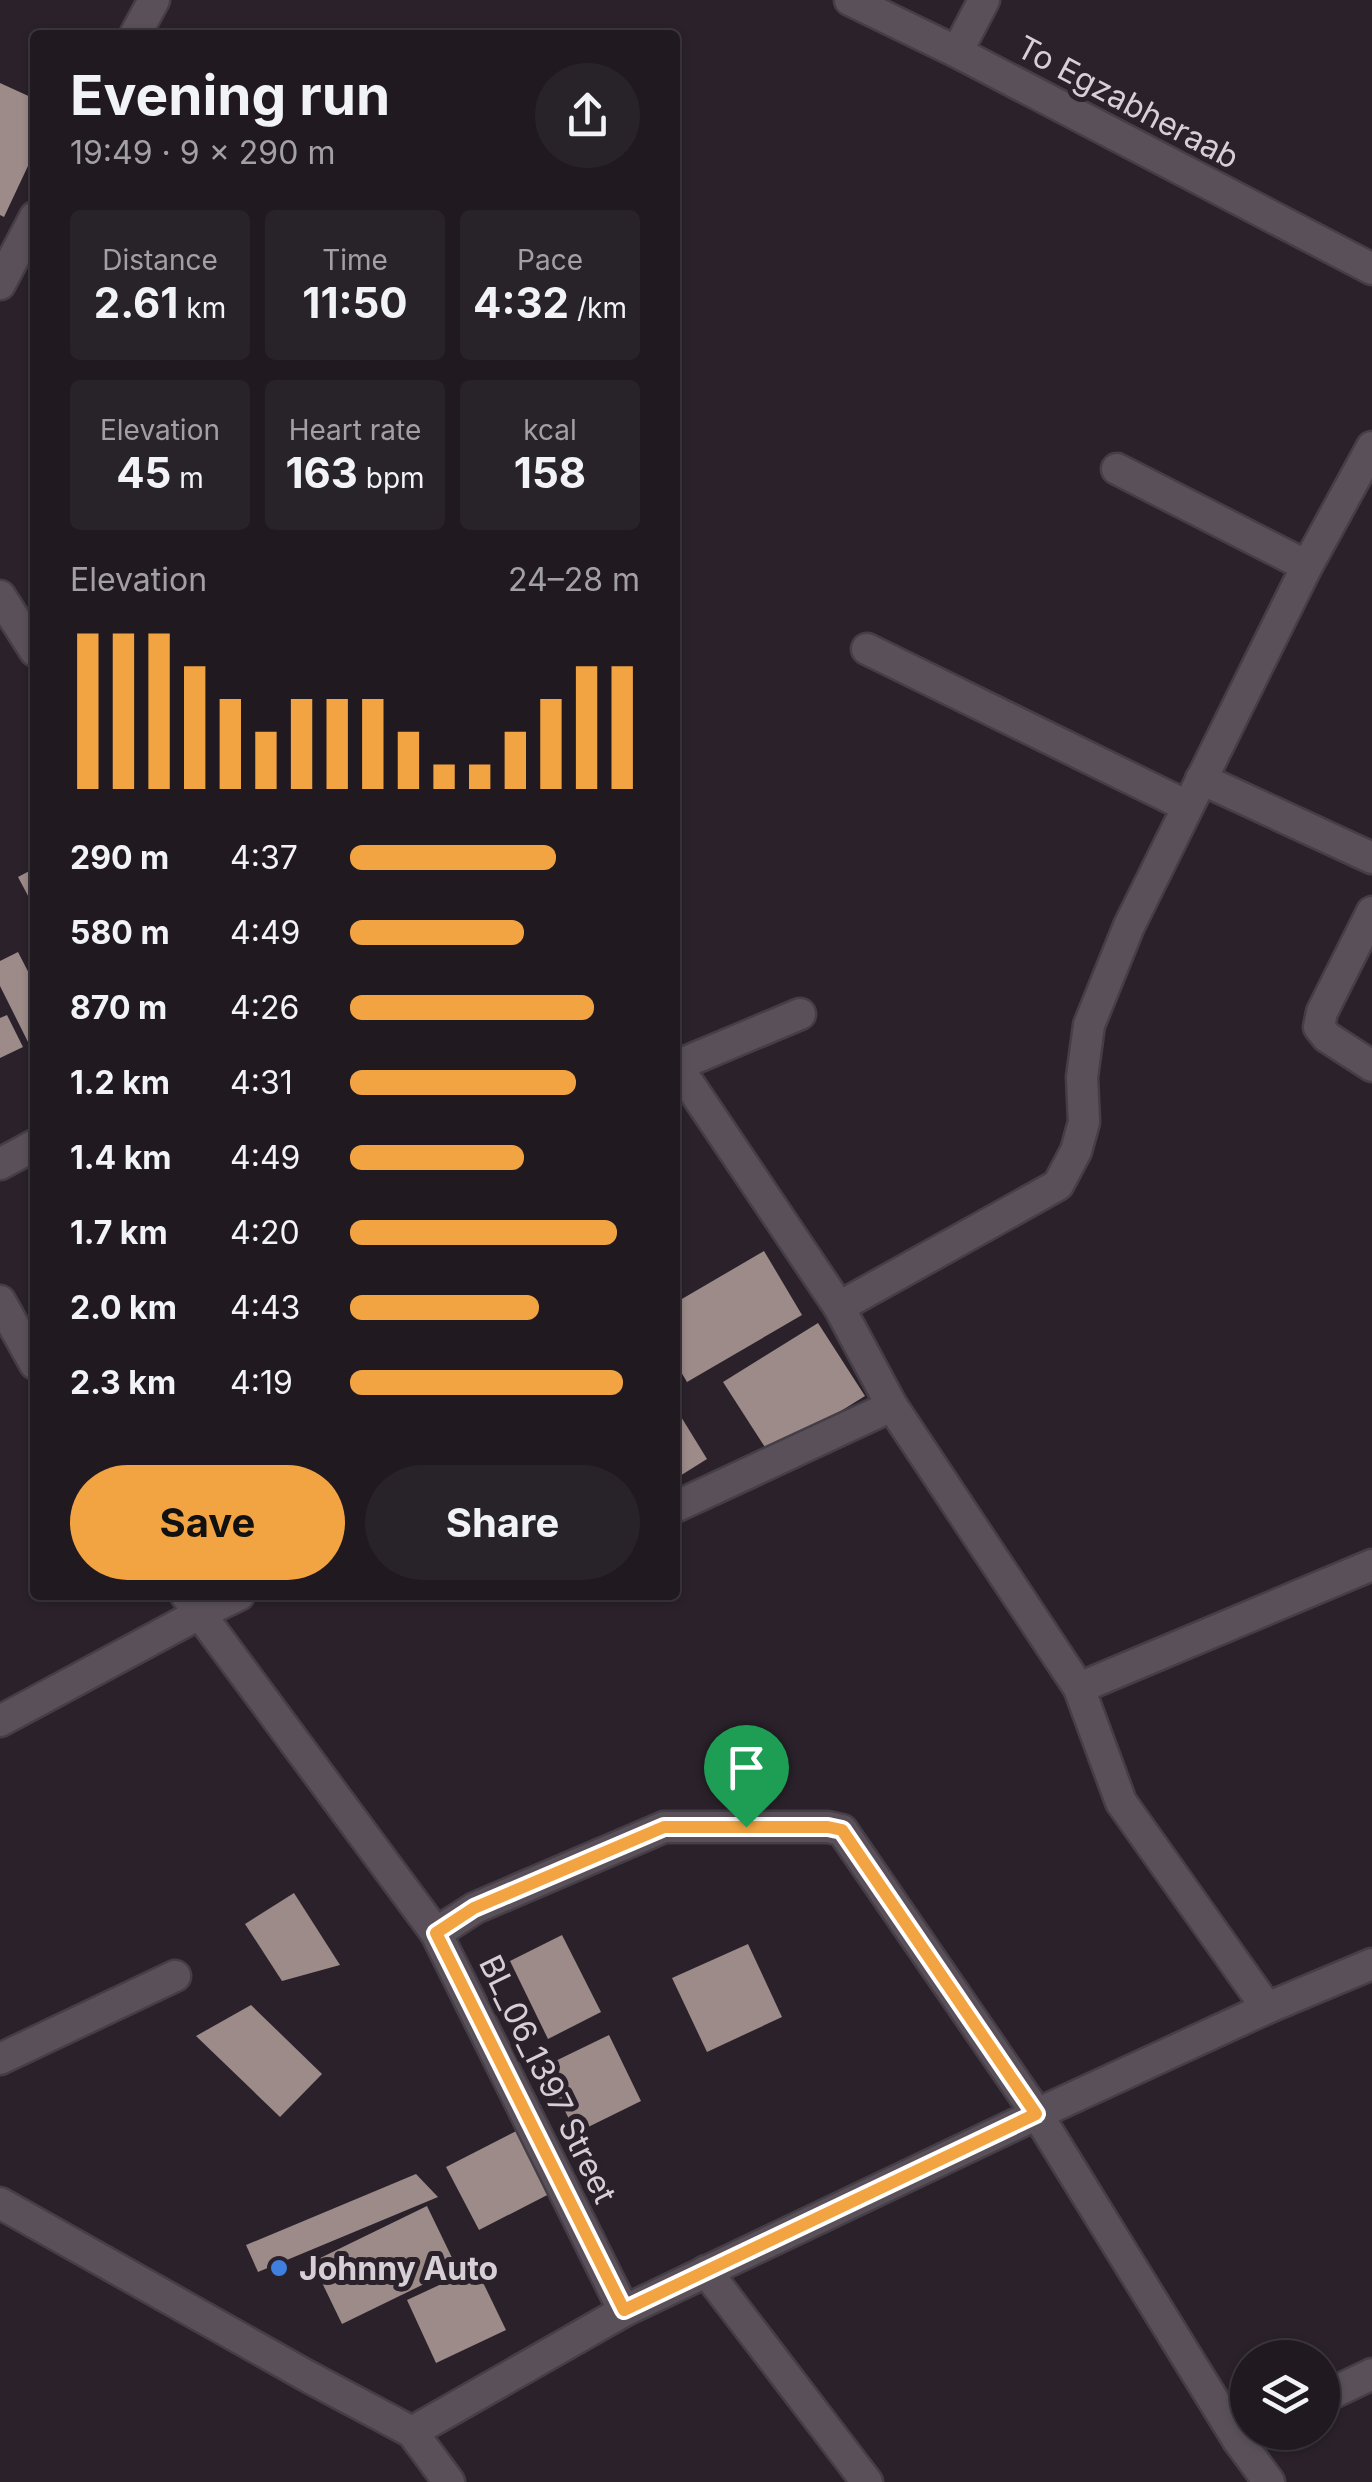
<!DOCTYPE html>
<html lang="en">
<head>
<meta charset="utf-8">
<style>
	body { margin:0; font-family:Inter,sans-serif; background:#282229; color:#f1f3f6; height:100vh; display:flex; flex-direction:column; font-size:38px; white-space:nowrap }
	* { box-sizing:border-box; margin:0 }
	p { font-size:32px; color:#a2a0a5 }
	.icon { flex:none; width:55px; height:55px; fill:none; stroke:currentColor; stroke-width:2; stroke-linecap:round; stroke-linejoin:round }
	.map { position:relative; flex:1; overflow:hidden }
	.drawer { position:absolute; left:30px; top:30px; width:650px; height:1570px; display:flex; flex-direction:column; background:#201920; border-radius:10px; box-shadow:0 2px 8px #0004,0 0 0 2px #3d383e }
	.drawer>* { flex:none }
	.tools { position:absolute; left:1230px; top:2340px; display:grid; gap:20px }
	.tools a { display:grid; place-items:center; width:110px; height:110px; border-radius:50%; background:#201920; box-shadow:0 2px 8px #0004,0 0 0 2px #3d383e; font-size:50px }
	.pin { position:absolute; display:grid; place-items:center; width:85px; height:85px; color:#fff; margin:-102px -42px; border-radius:50% 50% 50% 0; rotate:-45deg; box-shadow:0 0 10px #0007 }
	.pin .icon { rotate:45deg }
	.round { display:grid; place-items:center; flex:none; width:105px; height:105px; border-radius:52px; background:#282229 }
	.headline { display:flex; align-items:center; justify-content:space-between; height:170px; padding:0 40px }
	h1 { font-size:55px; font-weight:700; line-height:75px }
	.figures { display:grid; grid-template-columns:repeat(3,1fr); gap:15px; height:170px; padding:10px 40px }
	.figures div { display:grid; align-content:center; border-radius:10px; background:#282229; text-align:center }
	.figures b { font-size:42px; font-weight:700 }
	.figures small { font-size:28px; font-weight:400 }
	.figures p { font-size:28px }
	.chart { height:280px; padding:20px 40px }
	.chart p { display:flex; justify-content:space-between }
	.chart svg { width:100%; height:180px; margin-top:10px; stroke:#f3a442; stroke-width:6 }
	.primary-button { display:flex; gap:20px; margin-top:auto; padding:20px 40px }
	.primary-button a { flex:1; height:115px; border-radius:60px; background:#f3a442; color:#111; font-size:40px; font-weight:700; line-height:115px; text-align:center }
	.primary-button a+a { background:#282229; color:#f1f3f6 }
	ul { padding:0 40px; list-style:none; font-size:32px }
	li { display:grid; grid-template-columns:160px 120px 1fr; align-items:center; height:75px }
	li i { height:25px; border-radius:12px; background:#f3a442 }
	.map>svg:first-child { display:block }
	.building { fill:#9c8b88 }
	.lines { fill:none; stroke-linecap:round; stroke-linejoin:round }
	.street-casing { stroke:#453e46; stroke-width:35 }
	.secondary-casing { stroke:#453e46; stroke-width:35 }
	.street { stroke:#5a505a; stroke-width:30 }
	.secondary { stroke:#5a505a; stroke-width:30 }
	.route-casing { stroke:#fff; stroke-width:20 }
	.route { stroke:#f3a442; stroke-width:12 }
	.shop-dot { fill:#3f7fe0; stroke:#2a212a; stroke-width:4 }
	.labels { text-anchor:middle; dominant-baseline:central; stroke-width:10; stroke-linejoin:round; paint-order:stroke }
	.street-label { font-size:32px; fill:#d6d0d6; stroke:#2a212a }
	.poi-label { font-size:32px; font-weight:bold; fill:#d6d0d6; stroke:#2a212a; text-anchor:start }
</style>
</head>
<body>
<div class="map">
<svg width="1372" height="2482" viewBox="0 0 1372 2482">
	<rect width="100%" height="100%" fill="#2a212a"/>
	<g class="building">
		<path d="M0,83L35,99V151L4,217L0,215Z"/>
		<path d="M35,868V909L18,877Z"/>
		<path d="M18,952L35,985V1039L28,1042L0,986V961Z"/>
		<path d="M7,1015L23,1047L0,1058V1018Z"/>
		<path d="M764,1251L802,1315L687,1382L675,1362V1303Z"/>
		<path d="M818,1323L865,1396L770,1455L723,1382Z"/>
		<path d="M675,1407L707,1459L675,1479Z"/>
		<path d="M294,1893L340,1965L282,1981L245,1924Z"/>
		<path d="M562,1935L601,2012L548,2039L510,1961Z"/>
		<path d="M748,1944L782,2017L707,2052L672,1978Z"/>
		<path d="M251,2005L322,2074L280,2117L196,2036Z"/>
		<path d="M609,2035L641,2101L576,2133L543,2067Z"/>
		<path d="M524,2127L557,2190L479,2230L446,2167Z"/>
		<path d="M416,2174L438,2197L258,2272L246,2245Z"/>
		<path d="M427,2206L457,2268L342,2324L312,2262Z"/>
		<path d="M476,2268L506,2330L436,2363L407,2300Z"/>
	</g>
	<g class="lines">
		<g class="street-casing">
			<g id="street">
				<path d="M135,35L154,0"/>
				<path d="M957,52L984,0"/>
				<path d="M0,284L35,217"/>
				<path d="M1117,469L1307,566"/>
				<path d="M0,596L35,651"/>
				<path d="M867,649L1187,806"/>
				<path d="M1201,779L1372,858"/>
				<path d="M1372,912L1322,1012L1319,1027L1327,1037L1372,1066"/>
				<path d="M675,1063L839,1307L892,1406L1079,1688L1121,1802L1267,2008"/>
				<path d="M676,1066L800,1014"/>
				<path d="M0,1164L35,1145"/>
				<path d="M0,1301L35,1364"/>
				<path d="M839,1307L1058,1185L1076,1151L1084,1122L1082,1077L1089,1025L1129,926L1307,566L1372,447"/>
				<path d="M675,1507L892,1406"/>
				<path d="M186,1595L436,1933L624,2311"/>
				<path d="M1079,1688L1372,1565"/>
				<path d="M0,1721L199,1614L239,1595"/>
				<path d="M436,1933L475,1908L664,1827H828L842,1830L1037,2114L1238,2440L1253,2432"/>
				<path d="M0,2059L175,1976"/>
				<path d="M0,2203L307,2376L412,2432L449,2482"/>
				<path d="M706,2271L867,2482"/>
				<path d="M1322,2398L1372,2374"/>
				<path d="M412,2432L624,2311L1037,2114L1267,2008L1372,1964"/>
				<path d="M1238,2440L1269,2482"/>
			</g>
		</g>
		<g class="secondary-casing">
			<path id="secondary" d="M850,0L957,52L1372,269"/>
		</g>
		<use href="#street" class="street"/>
		<use href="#secondary" class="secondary"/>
	</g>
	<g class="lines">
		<g class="route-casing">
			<path id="route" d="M664,1827H828L842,1830L1036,2114L624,2310L436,1933L474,1908Z"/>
		</g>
		<use href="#route" class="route"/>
	</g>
	<circle class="shop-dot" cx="279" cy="2268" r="10"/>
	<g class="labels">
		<g class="street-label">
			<text transform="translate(1128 102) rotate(28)">To Egzabheraab</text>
			<text transform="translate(548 2079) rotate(64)">BL_06_1397 Street</text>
		</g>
		<g class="poi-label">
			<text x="299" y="2268">Johnny Auto</text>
		</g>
	</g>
</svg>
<div class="tools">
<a><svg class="icon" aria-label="layers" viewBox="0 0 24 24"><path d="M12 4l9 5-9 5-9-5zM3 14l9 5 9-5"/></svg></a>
</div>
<div class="pin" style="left:746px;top:1827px;background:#1e9e55"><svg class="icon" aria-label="arrive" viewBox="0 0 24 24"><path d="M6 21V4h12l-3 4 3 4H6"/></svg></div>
<section class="drawer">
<div class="headline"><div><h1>Evening run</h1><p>19:49 · 9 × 290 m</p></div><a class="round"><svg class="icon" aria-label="share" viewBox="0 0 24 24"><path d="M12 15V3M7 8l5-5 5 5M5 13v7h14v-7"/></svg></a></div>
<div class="figures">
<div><p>Distance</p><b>2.61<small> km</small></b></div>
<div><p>Time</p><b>11:50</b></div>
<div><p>Pace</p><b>4:32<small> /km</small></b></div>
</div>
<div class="figures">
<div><p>Elevation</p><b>45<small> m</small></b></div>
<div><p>Heart rate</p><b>163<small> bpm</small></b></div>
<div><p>kcal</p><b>158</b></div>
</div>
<div class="chart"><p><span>Elevation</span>24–28 m</p>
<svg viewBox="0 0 160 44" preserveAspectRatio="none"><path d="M5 44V6M15 44V6M25 44V6M35 44V14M45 44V22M55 44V30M65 44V22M75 44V22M85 44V22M95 44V30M105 44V38M115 44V38M125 44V30M135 44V22M145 44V14M155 44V14"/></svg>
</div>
<ul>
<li><b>290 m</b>4:37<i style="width:71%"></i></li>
<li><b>580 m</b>4:49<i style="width:60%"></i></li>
<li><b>870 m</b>4:26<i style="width:84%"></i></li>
<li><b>1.2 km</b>4:31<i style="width:78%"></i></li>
<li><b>1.4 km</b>4:49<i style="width:60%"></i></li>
<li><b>1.7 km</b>4:20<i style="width:92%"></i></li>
<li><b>2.0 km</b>4:43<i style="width:65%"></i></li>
<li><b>2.3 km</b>4:19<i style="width:94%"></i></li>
</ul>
<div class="primary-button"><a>Save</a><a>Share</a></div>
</section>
</div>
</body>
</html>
